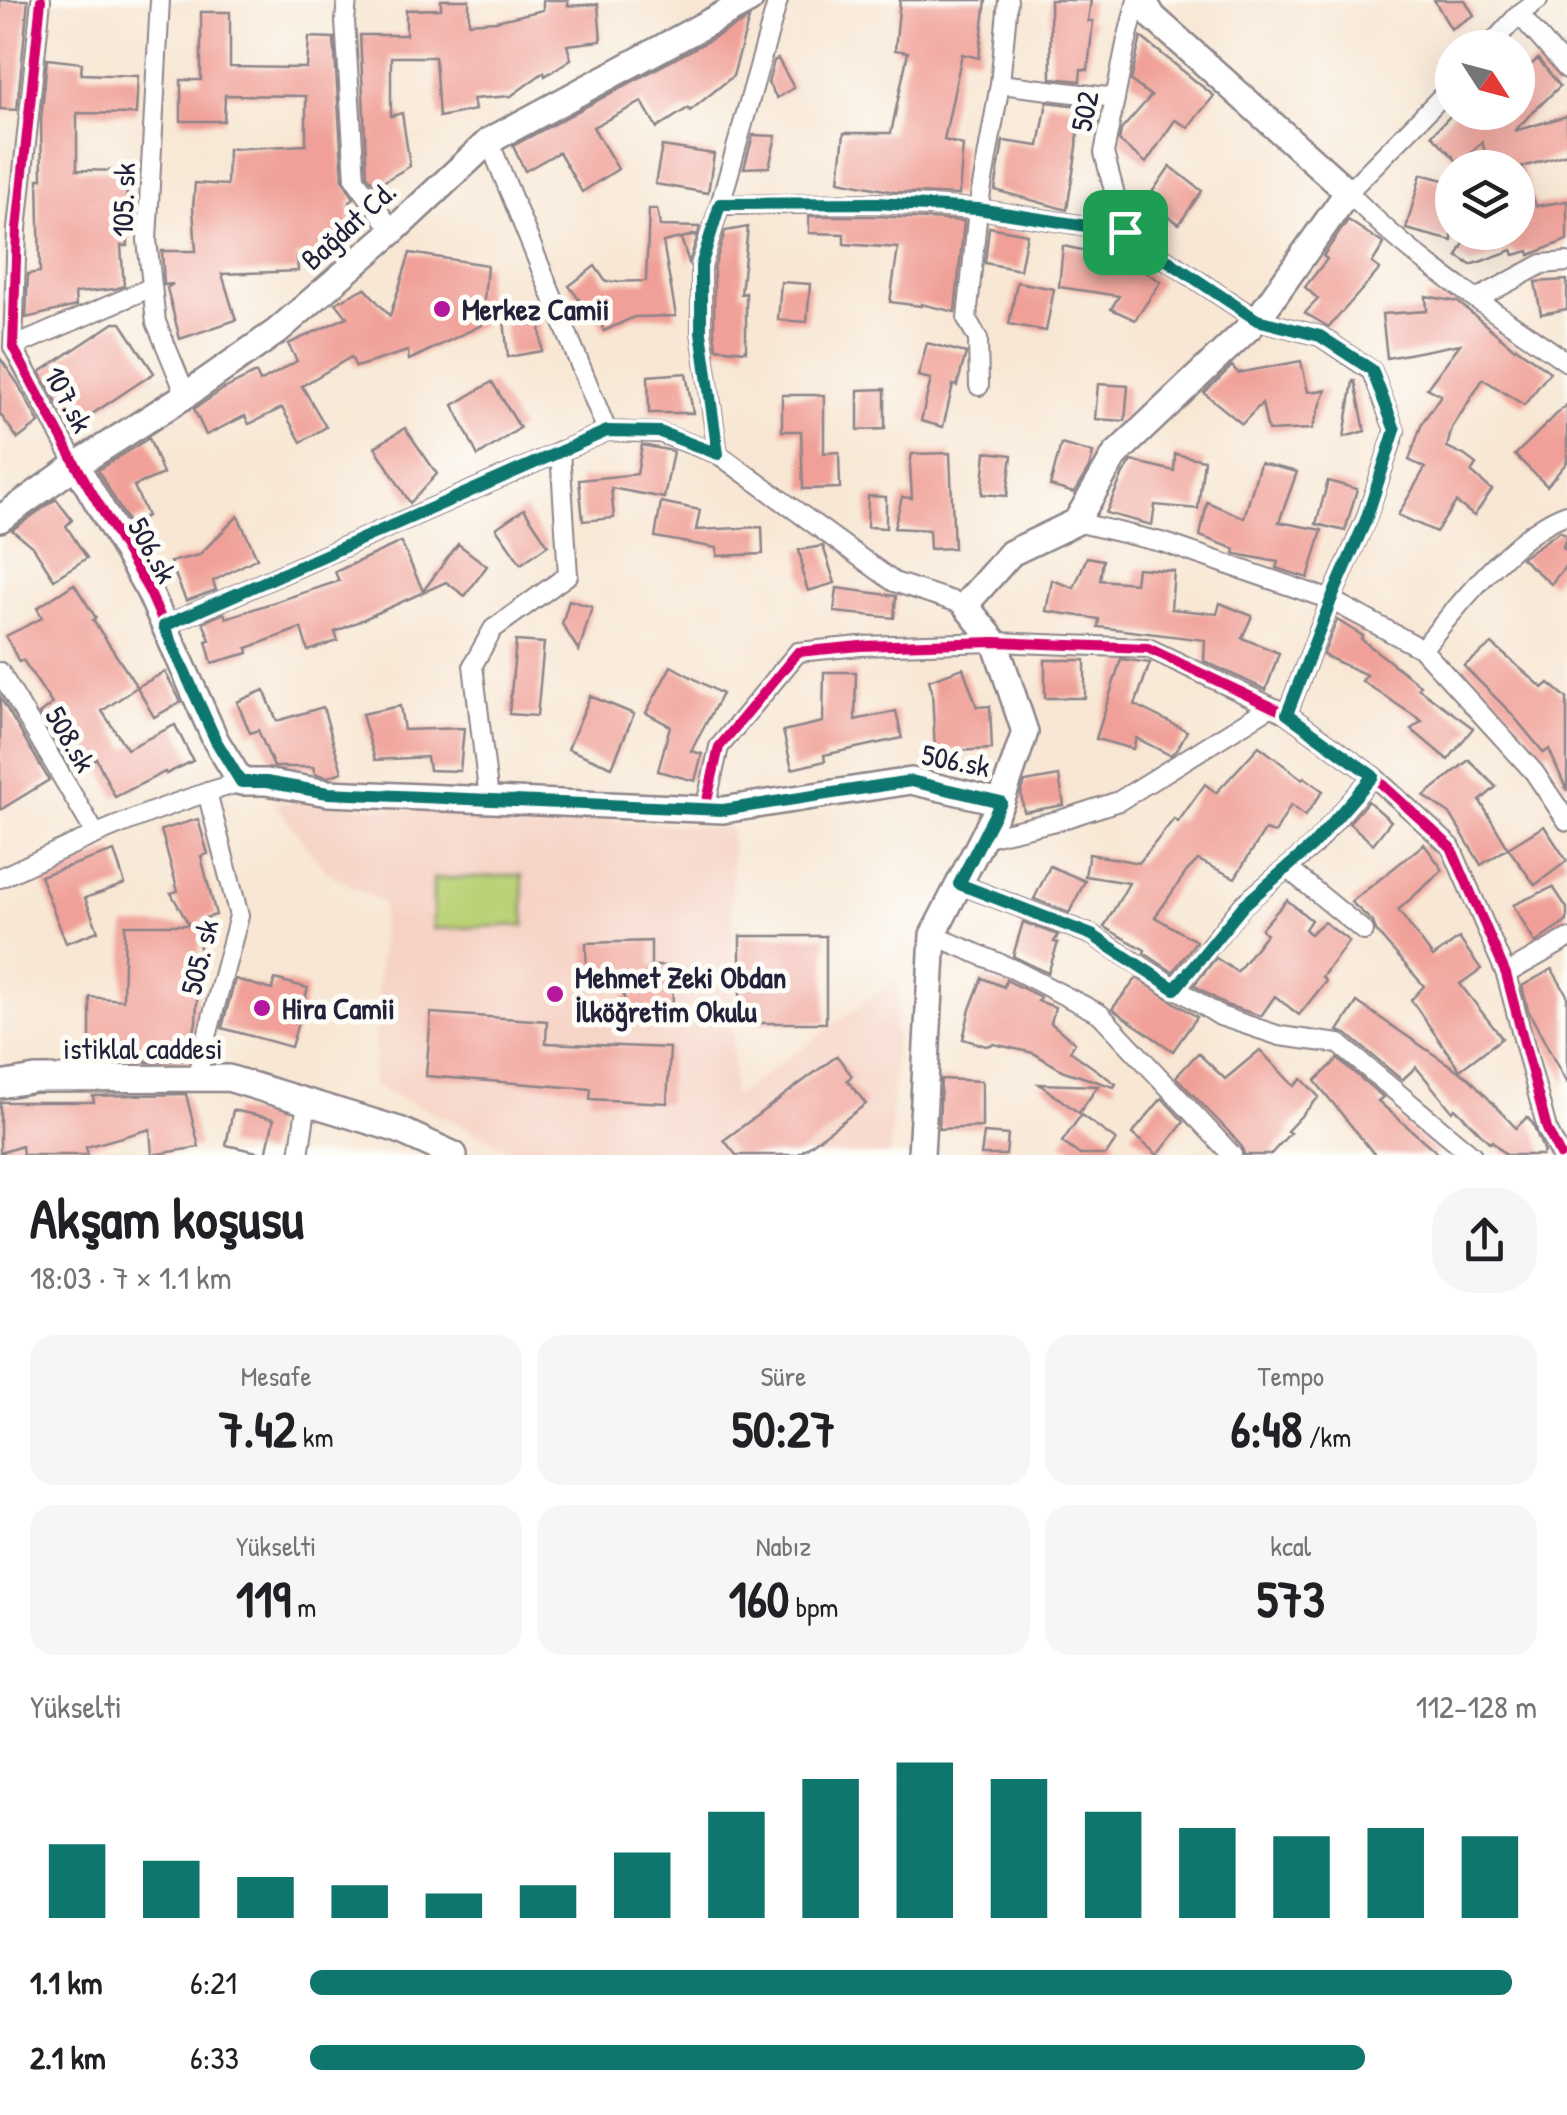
<!DOCTYPE html>
<html lang="tr">
<head>
<meta charset="utf-8">
<style>
	body { margin:0; font-family:"Patrick Hand",sans-serif; background:#f6f6f6; color:#202124; height:100vh; display:flex; flex-direction:column; font-size:38px; white-space:nowrap }
	* { box-sizing:border-box; margin:0 }
	p { font-size:32px; color:#757577 }
	.icon { flex:none; width:55px; height:55px; fill:none; stroke:currentColor; stroke-width:2; stroke-linecap:round; stroke-linejoin:round }
	.map { position:relative; height:1155px; overflow:hidden }
	.side { display:flex; flex-direction:column; background:#fff; flex:1 }
	.side>* { flex:none }
	.needle { width:65px; rotate:126deg }
	.tools { position:absolute; left:1435px; top:30px; display:grid; gap:20px }
	.tools a { display:grid; place-items:center; width:100px; height:100px; border-radius:50%; background:#fff; box-shadow:0 10px 40px #0002; font-size:50px }
	.pin { position:absolute; display:grid; place-items:center; width:85px; height:85px; color:#fff; margin:-42px; border-radius:20px; box-shadow:0 5px 15px #0006 }
	.round { display:grid; place-items:center; flex:none; width:105px; height:105px; border-radius:40px; background:#f6f6f6 }
	.overview { display:flex; align-items:center; justify-content:space-between; height:170px; padding:0 30px }
	h1 { font-size:55px; font-weight:700; line-height:75px }
	.stats { display:grid; grid-template-columns:repeat(3,1fr); gap:15px; height:170px; padding:10px 30px }
	.stats div { display:grid; align-content:center; border-radius:25px; background:#f6f6f6; text-align:center }
	.stats b { font-size:50px; font-weight:700 }
	.stats small { font-size:28px; font-weight:400 }
	.stats p { font-size:28px }
	.chart { height:280px; padding:20px 30px }
	.chart p { display:flex; justify-content:space-between }
	.chart svg { width:100%; height:180px; margin-top:10px; stroke:#0f766e; stroke-width:6 }
	ul { padding:0 30px; list-style:none; font-size:32px }
	li { display:grid; grid-template-columns:160px 120px 1fr; align-items:center; height:75px }
	li i { height:25px; border-radius:12px; background:#0f766e }
	.map>svg:first-child { display:block }
	.built { fill:#f6d2c4 }
	.green { fill:#bad175; stroke:#6e7a58; stroke-width:2.5 }
	.building { fill:#f0a098 }
	.lines { fill:none; stroke-linecap:round; stroke-linejoin:round }
	.street-casing { stroke:#8d8488; stroke-width:22 }
	.secondary-casing { stroke:#8d8488; stroke-width:30 }
	.street { stroke:#fff; stroke-width:18 }
	.secondary { stroke:#fff; stroke-width:25 }
	.cycleway-casing { stroke:#fdfcf7; stroke-width:16 }
	.cycleway { stroke:#d6006c; stroke-width:10 }
	.route-casing { stroke:#fff; stroke-width:20 }
	.route { stroke:#0f766e; stroke-width:12 }
	.poi-dot { fill:#b5179e; stroke:#fdfcf7; stroke-width:4 }
	.labels { text-anchor:middle; dominant-baseline:central; stroke-width:10; stroke-linejoin:round; paint-order:stroke }
	.street-label { font-size:30px; fill:#22223b; stroke:#fdfcf7 }
	.poi-label { font-size:30px; font-weight:bold; fill:#22223b; stroke:#fdfcf7; text-anchor:start }
</style>
</head>
<body>
<div class="map">
<svg width="1567" height="1155" viewBox="0 0 1567 1155">
	<rect width="100%" height="100%" fill="#fdfcf7"/>
	<filter id="ink" filterUnits="userSpaceOnUse"><feTurbulence type="fractalNoise" baseFrequency=".01" numOctaves="2"/><feDisplacementMap in="SourceGraphic" scale="20" xChannelSelector="R" yChannelSelector="G"/><feConvolveMatrix kernelMatrix="1 2 1 2 8 2 1 2 1" color-interpolation-filters="sRGB"/></filter>
	<filter id="wash" filterUnits="userSpaceOnUse"><feTurbulence type="fractalNoise" baseFrequency=".0048" numOctaves="4" result="noise"/><feDisplacementMap in="SourceGraphic" scale="40" xChannelSelector="R" yChannelSelector="G"/><feGaussianBlur stdDeviation="2.25" result="paint"/><feColorMatrix in="noise" values="0 0 0 0 0 0 0 0 0 0 0 0 0 0 0 0 0 1.4 0 .05"/><feComposite in="paint" operator="in"/></filter>
	<g filter="url(#wash)">
		<rect width="100%" height="100%" fill="#f8e7d4"/>
		<path class="built" d="M273,801L732,828L733,1097L898,979L890,1155H516L488,1138L372,1085L383,903L326,872Z"/>
		<path class="green" d="M522,875L525,925L433,929V879Z"/>
		<g id="blocks">
			<g class="building">
				<path d="M0,0H28L17,110L0,109Z"/>
				<path d="M441,0H469V23L496,21L543,10V0H568V6L598,4L601,41L567,45L571,59L545,76L544,72L511,96L473,99L475,110L439,117L435,57H391V116L402,113L410,166L376,186L367,175L360,35H406V10L441,9Z"/>
				<path d="M900,0H986L979,58L962,54L944,140L963,145L959,195L894,192L839,181L844,133H891L908,52L895,50Z"/>
				<path d="M1050,0H1091L1088,21H1093L1088,70L1081,69L1080,81L1051,78Z"/>
				<path d="M1434,0H1465L1474,15L1451,29Z"/>
				<path d="M201,12H230V67L307,68L309,37L334,38L343,180L354,198L350,201V246L322,254L297,256L298,271L222,274L236,320L180,339L167,288L173,284L164,285L162,251H196L193,208L195,183L227,185L228,149L306,145V96L225,95L224,121H181V80H201Z"/>
				<path d="M749,19L733,76L690,111L688,108L657,128L642,102L593,127L618,169L582,192L559,152L525,171L513,146Z"/>
				<path d="M1141,37L1214,96L1188,127L1175,120L1146,163L1119,141L1121,130L1151,96L1131,81Z"/>
				<path d="M47,59L82,63L81,74L138,76L136,114L77,113V170L126,171L128,246H121L124,286L115,289L75,293L76,306L26,318L28,274L40,272L38,179H42L41,120Z"/>
				<path d="M778,59L794,88L777,98L768,83L774,61Z"/>
				<path d="M1538,59L1560,86L1514,131L1567,116V154L1522,167L1536,206L1567,201V240L1530,255L1529,251L1514,255L1512,250L1471,265L1457,256L1470,232H1518V168H1490L1482,142L1459,163L1432,135L1454,112H1518V75Z"/>
				<path d="M1047,102L1079,106L1077,147L1067,210L995,190L1003,141L1039,146Z"/>
				<path d="M753,135L776,136L769,167L744,168Z"/>
				<path d="M662,146L714,154L708,193L655,184Z"/>
				<path d="M1170,166L1202,191L1179,224L1146,201Z"/>
				<path d="M1421,174L1452,182V241L1406,229Z"/>
				<path d="M649,209H657L660,226L700,227L698,234L681,238L698,235L689,263L681,238L663,242L676,316L634,317L604,331L592,306L587,310L569,286L595,266L606,282L646,281Z"/>
				<path d="M809,216H877L964,221L955,312L921,304V306L890,302L898,248L844,244V234L809,233Z"/>
				<path d="M1348,220L1384,244L1372,263L1380,269L1329,327L1305,313L1318,299L1305,287L1327,259L1323,256Z"/>
				<path d="M748,227L741,294L746,293V351L716,348L714,331V268L725,231Z"/>
				<path d="M989,227L1027,234L1020,270L985,263Z"/>
				<path d="M1063,246L1129,260L1161,282L1135,320L1111,309L1119,296L1059,287Z"/>
				<path d="M410,253L487,265L482,325L409,360L408,351L356,367L351,357L302,386L326,427L301,442L282,408L249,424L245,416L206,435L194,409L222,390L256,373L260,382L297,361L288,344L347,317L336,303L365,288L390,316Z"/>
				<path d="M1567,280V309L1541,314L1535,282Z"/>
				<path d="M781,282L810,284L807,322L778,320Z"/>
				<path d="M1017,282L1054,289L1046,331L1009,324Z"/>
				<path d="M1426,296L1458,302L1515,349L1516,347L1550,372L1524,405L1483,379L1452,428L1447,447L1464,455L1476,464L1471,472L1492,490L1474,516L1456,502L1436,532L1398,515L1425,468L1409,460L1422,423L1441,395L1427,388L1460,344L1387,358L1382,314L1427,311Z"/>
				<path d="M539,310L542,351L508,357L503,311Z"/>
				<path d="M114,323H121L154,373L80,422L67,403L60,408L40,372Z"/>
				<path d="M927,343L966,353L957,386L953,385L943,427L921,421L931,379L918,376Z"/>
				<path d="M0,358L18,384L39,423L18,439L0,414Z"/>
				<path d="M1301,361L1308,392L1326,390L1312,429L1268,431L1262,403L1242,424L1204,393L1232,366L1238,373Z"/>
				<path d="M686,373L693,413H649L648,376Z"/>
				<path d="M1353,381H1355L1365,431L1344,437Z"/>
				<path d="M492,382L520,428L478,456L453,405Z"/>
				<path d="M1098,384L1128,386L1125,421L1095,419Z"/>
				<path d="M885,389V429L858,430V390Z"/>
				<path d="M782,395H824V453L839,452L840,488L803,489L801,431H782Z"/>
				<path d="M1567,404V462L1547,486L1515,455Z"/>
				<path d="M405,428L437,474L410,503L375,447Z"/>
				<path d="M149,438L163,474L134,486L147,516L129,524L98,470Z"/>
				<path d="M1061,444L1093,453L1089,468L1074,493L1050,486Z"/>
				<path d="M642,445L673,451L664,498L611,488L614,518L583,521L579,480L637,474Z"/>
				<path d="M986,452L1012,455L1007,496L982,494Z"/>
				<path d="M950,453L954,548L930,549L929,530L894,528L902,497L912,498L910,465L912,454Z"/>
				<path d="M1175,454L1204,460L1198,509L1155,505L1152,525L1106,513L1123,474L1132,461L1174,471Z"/>
				<path d="M1260,463L1297,472L1279,522L1322,530L1308,578L1276,568L1278,562L1236,554L1234,553L1235,549L1200,536L1207,502L1244,518Z"/>
				<path d="M1328,481L1357,489L1345,531L1316,524Z"/>
				<path d="M868,496L886,497V528L867,527Z"/>
				<path d="M56,499L72,520L66,526L87,558L54,579L34,548L12,530Z"/>
				<path d="M661,502L700,510L696,530L762,527L763,554L717,556V548L655,537Z"/>
				<path d="M524,509L548,545L521,564L496,528Z"/>
				<path d="M238,516L257,558L213,581L216,590L186,601L170,562L199,555Z"/>
				<path d="M1560,531L1567,535L1563,547L1567,551V564L1551,584L1521,558Z"/>
				<path d="M401,542L423,591L458,544L487,566L465,596L446,582L335,632L338,641L308,651L301,628L247,648L248,653L212,663L206,641L210,640L203,622L224,613L226,618L339,581L335,572Z"/>
				<path d="M823,546L835,583L808,591L801,569L803,568L799,550Z"/>
				<path d="M1087,557L1103,560L1100,580L1135,583L1137,568L1174,571L1171,609L1217,614L1220,603L1252,616L1242,638L1279,653L1266,690L1204,661L1205,640L1098,627L1099,619L1046,611L1052,580L1074,588Z"/>
				<path d="M74,584L96,618L93,620L137,687L102,711L127,749L175,725L193,761L166,774L165,772L115,797L96,758L80,769L76,763L70,767L39,714L52,704L23,660L19,662L6,636L42,618L37,608Z"/>
				<path d="M837,588L896,596L894,618L834,612Z"/>
				<path d="M569,600L592,607L579,651L562,624Z"/>
				<path d="M1337,620L1363,636L1361,639L1420,685L1418,688L1473,728L1448,760L1411,729L1422,721L1362,681L1367,675L1323,655Z"/>
				<path d="M516,641L544,643L537,716L509,714Z"/>
				<path d="M1492,644L1543,688L1549,683L1567,698V791L1549,749L1544,753L1510,712L1464,666Z"/>
				<path d="M1121,659L1150,663L1135,705L1187,731L1177,750L1170,755L1136,738L1133,749L1096,739Z"/>
				<rect x="1045" y="660" width="40" height="38"/>
				<path d="M671,666L722,694L691,751L702,754L695,781L658,771L670,726L646,713Z"/>
				<path d="M963,668L977,707L990,706L992,749L935,752L932,691L929,680Z"/>
				<path d="M165,672L181,702L154,717L137,687Z"/>
				<path d="M824,672H856L855,720L896,711L902,738L824,755L825,761L792,769L783,731L823,722Z"/>
				<path d="M264,690L277,721L323,707L342,772L328,777L315,774L313,767H274L258,730L250,733L237,702Z"/>
				<path d="M590,696L634,714L612,767L568,749Z"/>
				<path d="M0,697L49,780L0,810Z"/>
				<path d="M400,706L404,730L464,728L460,771L429,770L427,757L375,760L362,714Z"/>
				<path d="M1259,746L1302,779L1304,777L1323,791L1305,816L1291,805L1275,833L1265,830L1235,878L1198,860L1187,871L1155,917L1196,941L1173,972L1144,953L1145,950L1104,927L1129,883L1085,876L1089,854L1139,863L1174,819L1178,822L1205,784L1216,793Z"/>
				<path d="M1469,760L1496,787L1480,801L1508,848L1481,865L1451,815L1424,796Z"/>
				<path d="M1059,776L1064,805L1024,812L1021,793L1025,782Z"/>
				<path d="M1368,801L1391,821L1373,844L1349,823Z"/>
				<path d="M198,819L208,854L201,856L216,915L201,919L196,1022L188,1060L146,1062V1055L122,1057V1052L90,1049V997L123,1000L125,925H189L171,893L178,891L161,830Z"/>
				<path d="M1544,826L1567,861L1535,885L1508,848Z"/>
				<path d="M1424,844L1443,870L1398,910L1433,957L1459,938L1481,969L1460,984L1502,1038L1460,1070L1411,1000L1424,986L1376,931L1373,922L1351,902Z"/>
				<path d="M114,851L125,884L85,898L98,931L66,943L40,876Z"/>
				<path d="M1050,866L1085,881L1069,913L1034,899Z"/>
				<path d="M1553,887L1567,908V921L1535,943L1513,905Z"/>
				<path d="M1287,900L1311,920L1305,929L1310,934L1324,922L1349,941L1322,977L1326,981L1299,1015L1275,996L1261,1016L1226,1005L1194,985L1216,958L1237,972L1266,934L1261,929Z"/>
				<path d="M1023,922L1058,935L1054,942L1058,943L1048,973L1013,956Z"/>
				<rect x="740" y="936" width="86" height="87"/>
				<path d="M651,941V966H672L673,1014L624,1015V982H587L586,943Z"/>
				<path d="M1552,969L1567,995V1084L1528,1010L1522,986Z"/>
				<path d="M982,978L1004,987L1006,980L1040,997L1038,1001L1055,1007L1051,1023L1075,1043L1070,1051L1116,1084L1114,1087L1064,1071L1033,1053L994,1044L986,1046L963,1039L970,1009Z"/>
				<path d="M1137,978L1197,1017L1173,1051L1112,1009Z"/>
				<path d="M235,979L272,990L275,979L308,988L291,1047L222,1028Z"/>
				<path d="M1357,1002L1470,1079L1516,1128L1527,1117L1533,1124L1544,1152L1542,1155H1506L1492,1141L1490,1143L1455,1108L1452,1111L1416,1067L1402,1080L1347,1034L1338,1031Z"/>
				<path d="M431,1013L547,1021L546,1043L670,1048L667,1103L590,1099L591,1089L426,1076Z"/>
				<path d="M1260,1050L1294,1086L1302,1079L1319,1097L1287,1131L1290,1133L1270,1155H1244L1242,1147L1229,1132L1176,1077L1198,1053L1225,1079Z"/>
				<path d="M837,1056L852,1076L847,1080L866,1104L797,1155H736L724,1140Z"/>
				<path d="M1338,1059L1383,1097L1378,1101L1440,1155H1375L1315,1081Z"/>
				<path d="M941,1079L982,1081V1127L939,1129Z"/>
				<path d="M1039,1084L1098,1086L1079,1113Z"/>
				<path d="M186,1094L199,1147L152,1155L150,1129L86,1147L88,1155H23L22,1146L0,1153V1102H94L93,1096Z"/>
				<path d="M1162,1098L1184,1122L1158,1155L1132,1134Z"/>
				<path d="M233,1110L274,1119L266,1154L226,1145Z"/>
				<path d="M1081,1115L1116,1140L1106,1155H1080L1062,1142Z"/>
				<path d="M984,1133L1008,1135L1006,1155H981Z"/>
			</g>
		</g>
	</g>
	<g filter="url(#ink)">
		<use href="#blocks" fill-opacity="0" stroke="#8d8488" stroke-width="2.5"/>
		<g class="lines">
			<g class="street-casing">
				<g id="street">
					<path d="M41,0L17,229L13,347L76,465"/>
					<path d="M160,0L147,240L156,322L186,395"/>
					<path d="M347,0L345,21L355,179L393,231"/>
					<path d="M1519,14L1567,69"/>
					<path d="M1488,48L1519,14L1538,0"/>
					<path d="M1000,84L1115,98"/>
					<path d="M1452,86L1348,192C1411,259 1492,310 1567,362"/>
					<path d="M489,141L607,431L660,433L718,454L894,582L965,605"/>
					<path d="M720,205L877,203L978,209L1125,232L1257,320L1320,336L1372,371L1395,431L1366,519L1331,600L1287,714"/>
					<path d="M1125,232L1104,153L1126,44L1137,0"/>
					<path d="M1477,299L1542,264L1567,262"/>
					<path d="M13,347L152,287"/>
					<path d="M979,386L978,339L967,319L978,209L1000,84L1008,0"/>
					<path d="M718,454L701,332V266L720,205L778,0"/>
					<path d="M1076,522L1165,543L1331,600L1422,649L1534,772L1567,821"/>
					<path d="M164,626L607,431"/>
					<path d="M1422,649C1458,606 1515,532 1567,514"/>
					<path d="M0,672L95,833"/>
					<path d="M489,799L473,665L493,629L568,575L560,451"/>
					<path d="M705,809L719,747L798,652L860,646L995,642L1148,648L1287,714L1373,776L1451,847L1506,974L1547,1129L1560,1155"/>
					<path d="M982,838L1060,820L1119,801L1270,707"/>
					<path d="M1287,868L1364,931"/>
					<path d="M0,878C78,841 157,806 241,782"/>
					<path d="M959,884L1092,935L1220,1016L1280,1036L1339,1044L1472,1155"/>
					<path d="M933,935L1013,969L1100,1014L1232,1155"/>
					<path d="M1506,974L1567,939"/>
					<path d="M1175,989L1243,905L1312,847L1373,776"/>
					<path d="M196,1078L239,916L207,792"/>
					<path d="M299,1155L307,1102"/>
				</g>
			</g>
			<g class="secondary-casing">
				<g id="secondary">
					<path d="M76,465L149,591L216,741L241,782H266L328,793L723,810L911,781L1001,802"/>
					<path d="M0,519L76,465L186,395L276,332L393,231L489,141L750,0"/>
					<path d="M0,1085L35,1079L228,1078L399,1130L454,1155"/>
					<path d="M921,1155L933,935L1001,802L1025,732L995,642L965,605L1011,553L1076,522L1115,455L1257,320L1348,192L1153,17L1143,0"/>
				</g>
			</g>
			<use href="#street" class="street"/>
			<use href="#secondary" class="secondary"/>
			<g class="cycleway-casing">
				<g id="cycleway">
					<path d="M41,0L17,229L13,347L76,465L149,591L216,741L241,782H266L328,793L723,810L911,781L1001,802"/>
					<path d="M705,809L719,747L798,652L860,646L995,642L1148,648L1287,714L1373,776L1451,847L1506,974L1547,1129L1560,1155"/>
				</g>
			</g>
			<use href="#cycleway" class="cycleway"/>
		</g>
	</g>
	<g class="lines" filter="url(#ink)">
		<g class="route-casing">
			<path id="route" d="M877,203L978,209L1125,232L1257,320L1320,336L1372,370L1395,430L1366,520L1331,600L1287,714L1373,776L1312,846L1244,905L1175,989L1092,935L959,884L1001,802L911,781L723,810L328,793L266,782H241L216,741L164,626L607,431L660,432L718,454L701,332V266L720,204Z"/>
		</g>
		<use href="#route" class="route"/>
	</g>
	<g class="poi-dot">
		<circle cx="442" cy="309" r="10"/>
		<circle cx="555" cy="994" r="10"/>
		<circle cx="262" cy="1008" r="10"/>
	</g>
	<g class="labels">
		<g class="street-label">
			<text transform="translate(1084 111) rotate(-79)">502</text>
			<text transform="translate(123 200) rotate(-88)">105. sk</text>
			<text transform="translate(348 225) rotate(-42)">Bağdat Cd.</text>
			<text transform="translate(69 399) rotate(62)">107.sk</text>
			<text transform="translate(153 550) rotate(61)">506.sk</text>
			<text transform="translate(71 739) rotate(60)">508.sk</text>
			<text transform="translate(956 760) rotate(11)">506.sk</text>
			<text transform="translate(199 957) rotate(-76)">505. sk</text>
			<text x="143" y="1048">istiklal caddesi</text>
		</g>
		<g class="poi-label">
			<text x="462" y="309">Merkez Camii</text>
			<text x="575" y="977">Mehmet Zeki Obdan<tspan x="575" dy="34">İlköğretim Okulu</tspan></text>
			<text x="282" y="1008">Hira Camii</text>
		</g>
	</g>
</svg>
<div class="tools">
<a><svg class="needle" viewBox="-14 -14 28 28"><path d="M0-13l5 13h-10z" fill="#e53935"/><path d="M0 13l5-13h-10z" fill="#757577"/></svg></a>
<a><svg class="icon" aria-label="layers" viewBox="0 0 24 24"><path d="M12 4l9 5-9 5-9-5zM3 14l9 5 9-5"/></svg></a>
</div>
<div class="pin" style="left:1125px;top:232px;background:#1e9e55"><svg class="icon" aria-label="arrive" viewBox="0 0 24 24"><path d="M6 21V4h12l-3 4 3 4H6"/></svg></div>
</div>
<section class="side">
<div class="overview"><div><h1>Akşam koşusu</h1><p>18:03 · 7 × 1.1 km</p></div><a class="round"><svg class="icon" aria-label="share" viewBox="0 0 24 24"><path d="M12 15V3M7 8l5-5 5 5M5 13v7h14v-7"/></svg></a></div>
<div class="stats">
<div><p>Mesafe</p><b>7.42<small> km</small></b></div>
<div><p>Süre</p><b>50:27</b></div>
<div><p>Tempo</p><b>6:48<small> /km</small></b></div>
</div>
<div class="stats">
<div><p>Yükselti</p><b>119<small> m</small></b></div>
<div><p>Nabız</p><b>160<small> bpm</small></b></div>
<div><p>kcal</p><b>573</b></div>
</div>
<div class="chart"><p><span>Yükselti</span>112–128 m</p>
<svg viewBox="0 0 160 44" preserveAspectRatio="none"><path d="M5 44V26M15 44V30M25 44V34M35 44V36M45 44V38M55 44V36M65 44V28M75 44V18M85 44V10M95 44V6M105 44V10M115 44V18M125 44V22M135 44V24M145 44V22M155 44V24"/></svg>
</div>
<ul>
<li><b>1.1 km</b>6:21<i style="width:98%"></i></li>
<li><b>2.1 km</b>6:33<i style="width:86%"></i></li>
</ul>
</section>
</body>
</html>
